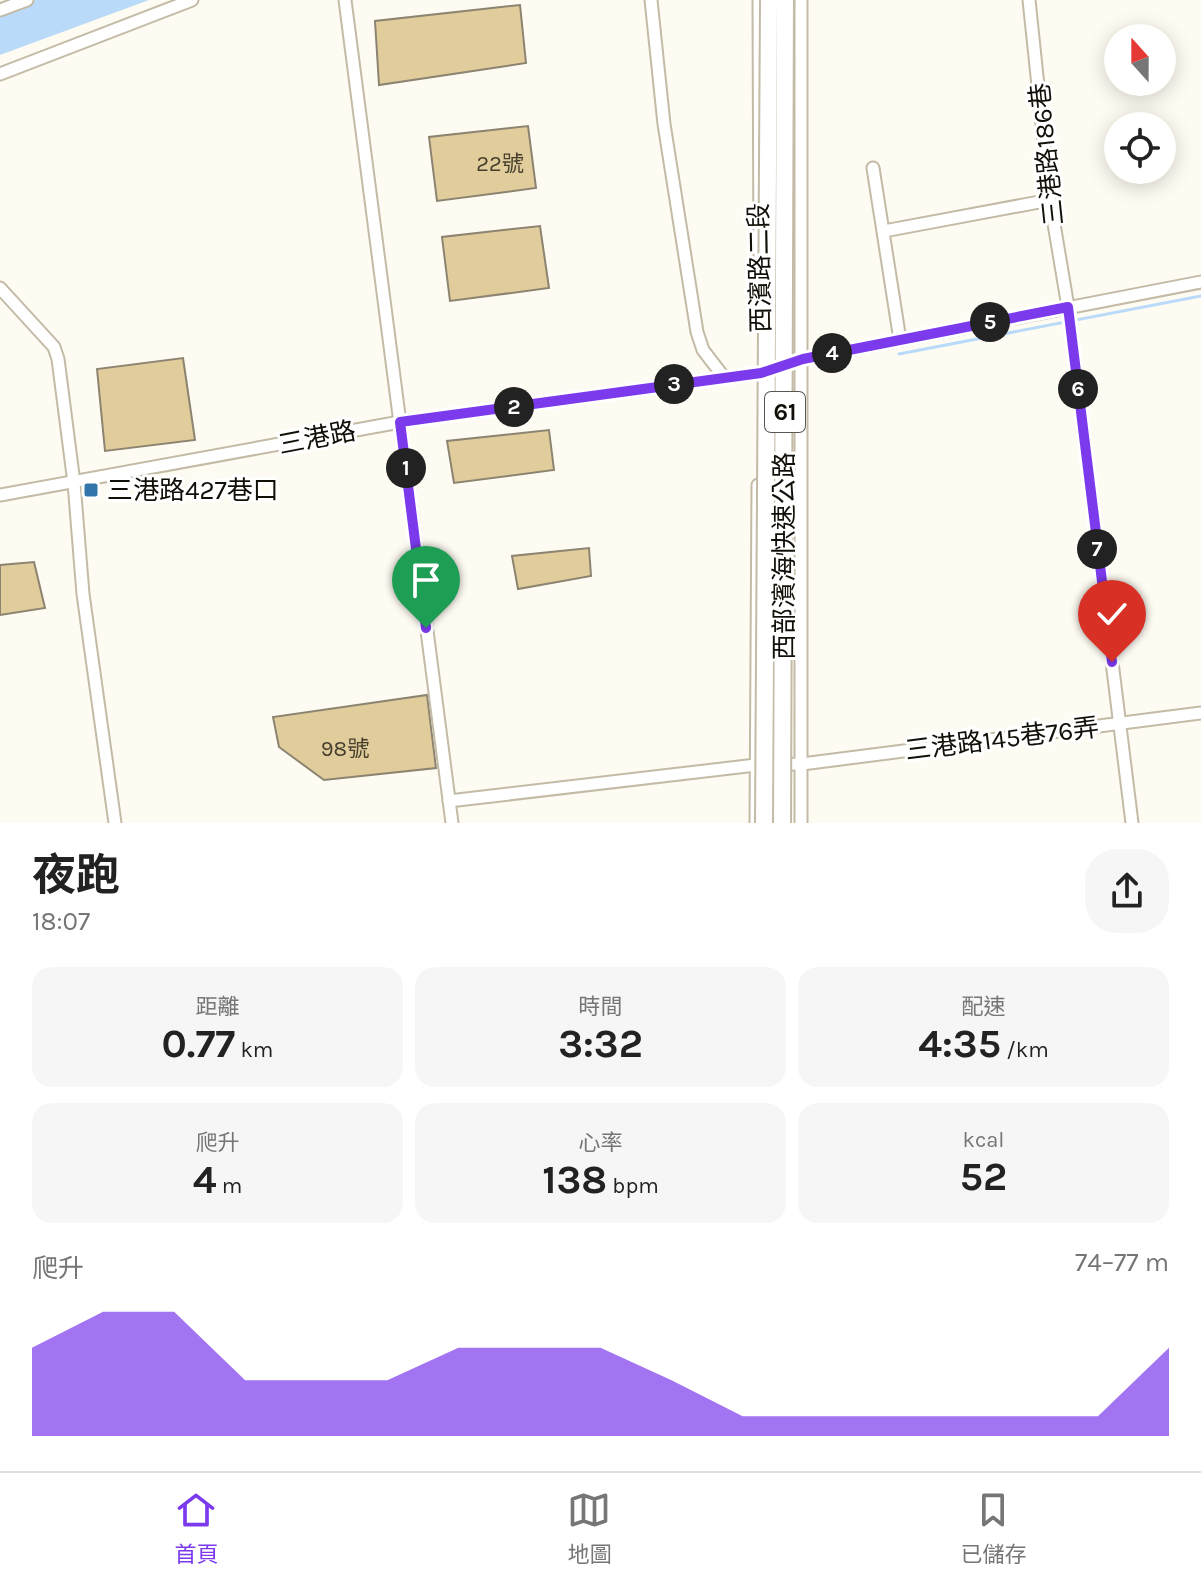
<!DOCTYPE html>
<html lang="zh-TW">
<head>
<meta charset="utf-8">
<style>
	body { margin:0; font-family:Karla,"Noto Sans TC",sans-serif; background:#f6f6f6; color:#222; height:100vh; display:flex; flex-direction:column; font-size:30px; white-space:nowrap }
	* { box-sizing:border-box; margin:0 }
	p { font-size:26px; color:#767676 }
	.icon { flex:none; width:44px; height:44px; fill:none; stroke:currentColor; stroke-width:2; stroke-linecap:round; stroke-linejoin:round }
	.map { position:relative; height:823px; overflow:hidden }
	.drawer { display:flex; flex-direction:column; background:#fff; flex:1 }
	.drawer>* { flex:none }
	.needle { width:52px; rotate:339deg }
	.fabs { position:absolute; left:1104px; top:24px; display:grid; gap:16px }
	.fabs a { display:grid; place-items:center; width:72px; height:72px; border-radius:50%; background:#fff; box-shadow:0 4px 20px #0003; font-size:40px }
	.pin { position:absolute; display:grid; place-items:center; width:68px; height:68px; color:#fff; margin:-82px -34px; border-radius:50% 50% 50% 0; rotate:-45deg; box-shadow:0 0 8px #0007 }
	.pin .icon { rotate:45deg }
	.km { position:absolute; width:40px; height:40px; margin:-20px; border-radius:50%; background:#222; color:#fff; font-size:22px; line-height:40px; text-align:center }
	.round { display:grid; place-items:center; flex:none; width:84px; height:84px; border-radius:32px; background:#f6f6f6 }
	.overview { display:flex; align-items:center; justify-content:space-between; height:136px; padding:0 32px }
	h1 { font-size:44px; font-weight:700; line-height:60px }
	.metrics { display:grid; grid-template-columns:repeat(3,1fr); gap:12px; height:136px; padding:8px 32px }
	.metrics div { display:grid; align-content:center; border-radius:20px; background:#f6f6f6; text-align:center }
	.metrics b { font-size:40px; font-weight:700 }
	.metrics small { font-size:22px; font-weight:400 }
	.metrics p { font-size:22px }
	.chart { height:224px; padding:16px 32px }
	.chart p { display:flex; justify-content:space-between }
	.chart svg { width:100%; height:144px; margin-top:8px; fill:#7c3aed; opacity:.7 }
	.menu { display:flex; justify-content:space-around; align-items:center; height:112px; border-top:2px solid #e0e0e0; background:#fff; font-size:22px; color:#767676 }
	.menu a { display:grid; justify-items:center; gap:4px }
	.menu .selected { color:#7c3aed }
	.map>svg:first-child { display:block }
	.water { fill:#b9daf8 }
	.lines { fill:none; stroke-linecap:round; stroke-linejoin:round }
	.stream { stroke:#b9daf8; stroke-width:3 }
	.building { fill:#e1cd9c; stroke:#8c8471; stroke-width:2 }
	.minor-casing { stroke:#c3bba6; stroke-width:15 }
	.minor { stroke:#fff; stroke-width:11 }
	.highway-bridge-casing { stroke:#c3bba6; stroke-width:20; stroke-linecap:butt }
	.highway-bridge { stroke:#fff; stroke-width:16 }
	.route-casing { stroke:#fff; stroke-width:16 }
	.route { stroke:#7c3aed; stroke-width:10 }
	.poi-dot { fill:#3175aa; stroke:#fff; stroke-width:3 }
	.labels { text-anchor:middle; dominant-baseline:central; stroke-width:6; stroke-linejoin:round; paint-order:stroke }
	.number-label { font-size:22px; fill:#453e2c }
	.shield { fill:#fff; stroke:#585751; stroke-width:2 }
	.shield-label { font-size:24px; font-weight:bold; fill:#110f07 }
	.street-label { font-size:26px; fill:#110f07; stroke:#fff }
	.poi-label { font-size:26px; fill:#110f07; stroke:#fff; text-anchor:start }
</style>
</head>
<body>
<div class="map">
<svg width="1201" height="823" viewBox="0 0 1201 823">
	<rect width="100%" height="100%" fill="#fefbf2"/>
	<path class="water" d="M29,0H149L0,55V11Z"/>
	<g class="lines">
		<path class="stream" d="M899,354L1201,296"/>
	</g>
	<g class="building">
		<path d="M520,5L526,63L379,85L375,21Z"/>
		<path d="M528,126L536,188L437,201L429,137Z"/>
		<path d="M540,226L549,288L450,301L442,237Z"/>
		<path d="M183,358L195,440L105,451L97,369Z"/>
		<path d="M549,430L554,470L454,483L447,441Z"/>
		<path d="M589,548L591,576L518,589L512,556Z"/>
		<path d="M34,562L45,608L0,615V565Z"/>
		<path d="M427,695L436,768L324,780L279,747L273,717Z"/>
	</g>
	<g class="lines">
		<g class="minor-casing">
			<g id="minor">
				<path d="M345,0L452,823"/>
				<path d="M651,0L664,124L697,332L703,350L723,376"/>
				<path d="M759,0L760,267"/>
				<path d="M1029,0L1050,200L1068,307L1132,823"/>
				<path d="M0,10L27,0"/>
				<path d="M0,74L192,0"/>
				<path d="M873,168L900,340"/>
				<path d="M884,231L1050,200"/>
				<path d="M0,288L54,347L58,359L74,483L83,594L115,823"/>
				<path d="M0,495L400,422L761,373L803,359L1201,282"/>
				<path d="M449,801L756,765L802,764L1201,713"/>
				<path d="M756,823L758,485"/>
				<path d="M801,823V0"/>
			</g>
		</g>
		<use href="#minor" class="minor"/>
		<g class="highway-bridge-casing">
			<g id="highway-bridge">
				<path d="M764,823L769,0"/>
				<path d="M782,823L785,0"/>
			</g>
		</g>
		<use href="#highway-bridge" class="highway-bridge"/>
	</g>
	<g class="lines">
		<g class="route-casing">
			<path id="route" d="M426,628L400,422L761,373L803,359L1068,307L1112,662"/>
		</g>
		<use href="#route" class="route"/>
	</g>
	<rect class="poi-dot" x="83" y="482" width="16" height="16" rx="4"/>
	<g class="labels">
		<g class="number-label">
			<text x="500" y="164">22號</text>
			<text x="345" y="749">98號</text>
		</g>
		<rect class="shield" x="765" y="392" width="40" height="40" rx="6"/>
		<g class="shield-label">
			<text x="785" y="412">61</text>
		</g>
		<g class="street-label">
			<text transform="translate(1047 154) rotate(-96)">三港路186巷</text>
			<text transform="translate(760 268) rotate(-91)">西濱路二段</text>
			<text transform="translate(317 438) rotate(-11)">三港路</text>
			<text transform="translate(784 556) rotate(-90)">西部濱海快速公路</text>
			<text transform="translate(1002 739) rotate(-7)">三港路145巷76弄</text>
		</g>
		<g class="poi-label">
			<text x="107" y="490">三港路427巷口</text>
		</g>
	</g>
</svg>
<div class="fabs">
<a><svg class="needle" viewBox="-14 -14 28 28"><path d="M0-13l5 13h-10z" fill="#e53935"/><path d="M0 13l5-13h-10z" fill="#767676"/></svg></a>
<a><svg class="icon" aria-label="locate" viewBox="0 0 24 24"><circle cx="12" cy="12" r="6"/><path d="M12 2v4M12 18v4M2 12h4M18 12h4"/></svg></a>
</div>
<div class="pin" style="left:426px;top:628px;background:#1e9e55"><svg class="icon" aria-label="arrive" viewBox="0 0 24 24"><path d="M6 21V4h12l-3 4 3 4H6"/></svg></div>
<div class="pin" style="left:1112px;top:662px;background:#d93025"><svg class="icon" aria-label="check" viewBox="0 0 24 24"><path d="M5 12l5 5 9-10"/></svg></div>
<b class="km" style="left:406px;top:468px">1</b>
<b class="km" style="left:514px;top:407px">2</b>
<b class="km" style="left:674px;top:384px">3</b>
<b class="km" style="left:832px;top:353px">4</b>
<b class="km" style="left:990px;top:322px">5</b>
<b class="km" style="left:1078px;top:389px">6</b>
<b class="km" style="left:1097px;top:549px">7</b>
</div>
<section class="drawer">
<div class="overview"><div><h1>夜跑</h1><p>18:07</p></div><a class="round"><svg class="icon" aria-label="share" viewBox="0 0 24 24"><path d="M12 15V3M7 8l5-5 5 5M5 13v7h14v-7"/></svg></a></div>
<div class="metrics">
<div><p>距離</p><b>0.77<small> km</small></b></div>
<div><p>時間</p><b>3:32</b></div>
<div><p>配速</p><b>4:35<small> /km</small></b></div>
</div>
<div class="metrics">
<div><p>爬升</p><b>4<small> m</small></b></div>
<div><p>心率</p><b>138<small> bpm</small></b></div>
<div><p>kcal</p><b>52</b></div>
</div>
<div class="chart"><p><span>爬升</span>74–77 m</p>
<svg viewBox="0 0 160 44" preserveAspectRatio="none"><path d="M0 44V17L10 6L20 6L30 27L40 27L50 27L60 17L70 17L80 17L90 27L100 38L110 38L120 38L130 38L140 38L150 38L160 17V44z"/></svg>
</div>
</section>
<nav class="menu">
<a class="selected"><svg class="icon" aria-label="home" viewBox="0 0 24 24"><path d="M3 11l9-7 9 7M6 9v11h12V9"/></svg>首頁</a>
<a><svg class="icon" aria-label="map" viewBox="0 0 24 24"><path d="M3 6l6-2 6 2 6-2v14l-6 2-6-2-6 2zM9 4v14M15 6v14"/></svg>地圖</a>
<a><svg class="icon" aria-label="saved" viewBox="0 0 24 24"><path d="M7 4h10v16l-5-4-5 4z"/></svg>已儲存</a>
</nav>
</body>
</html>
